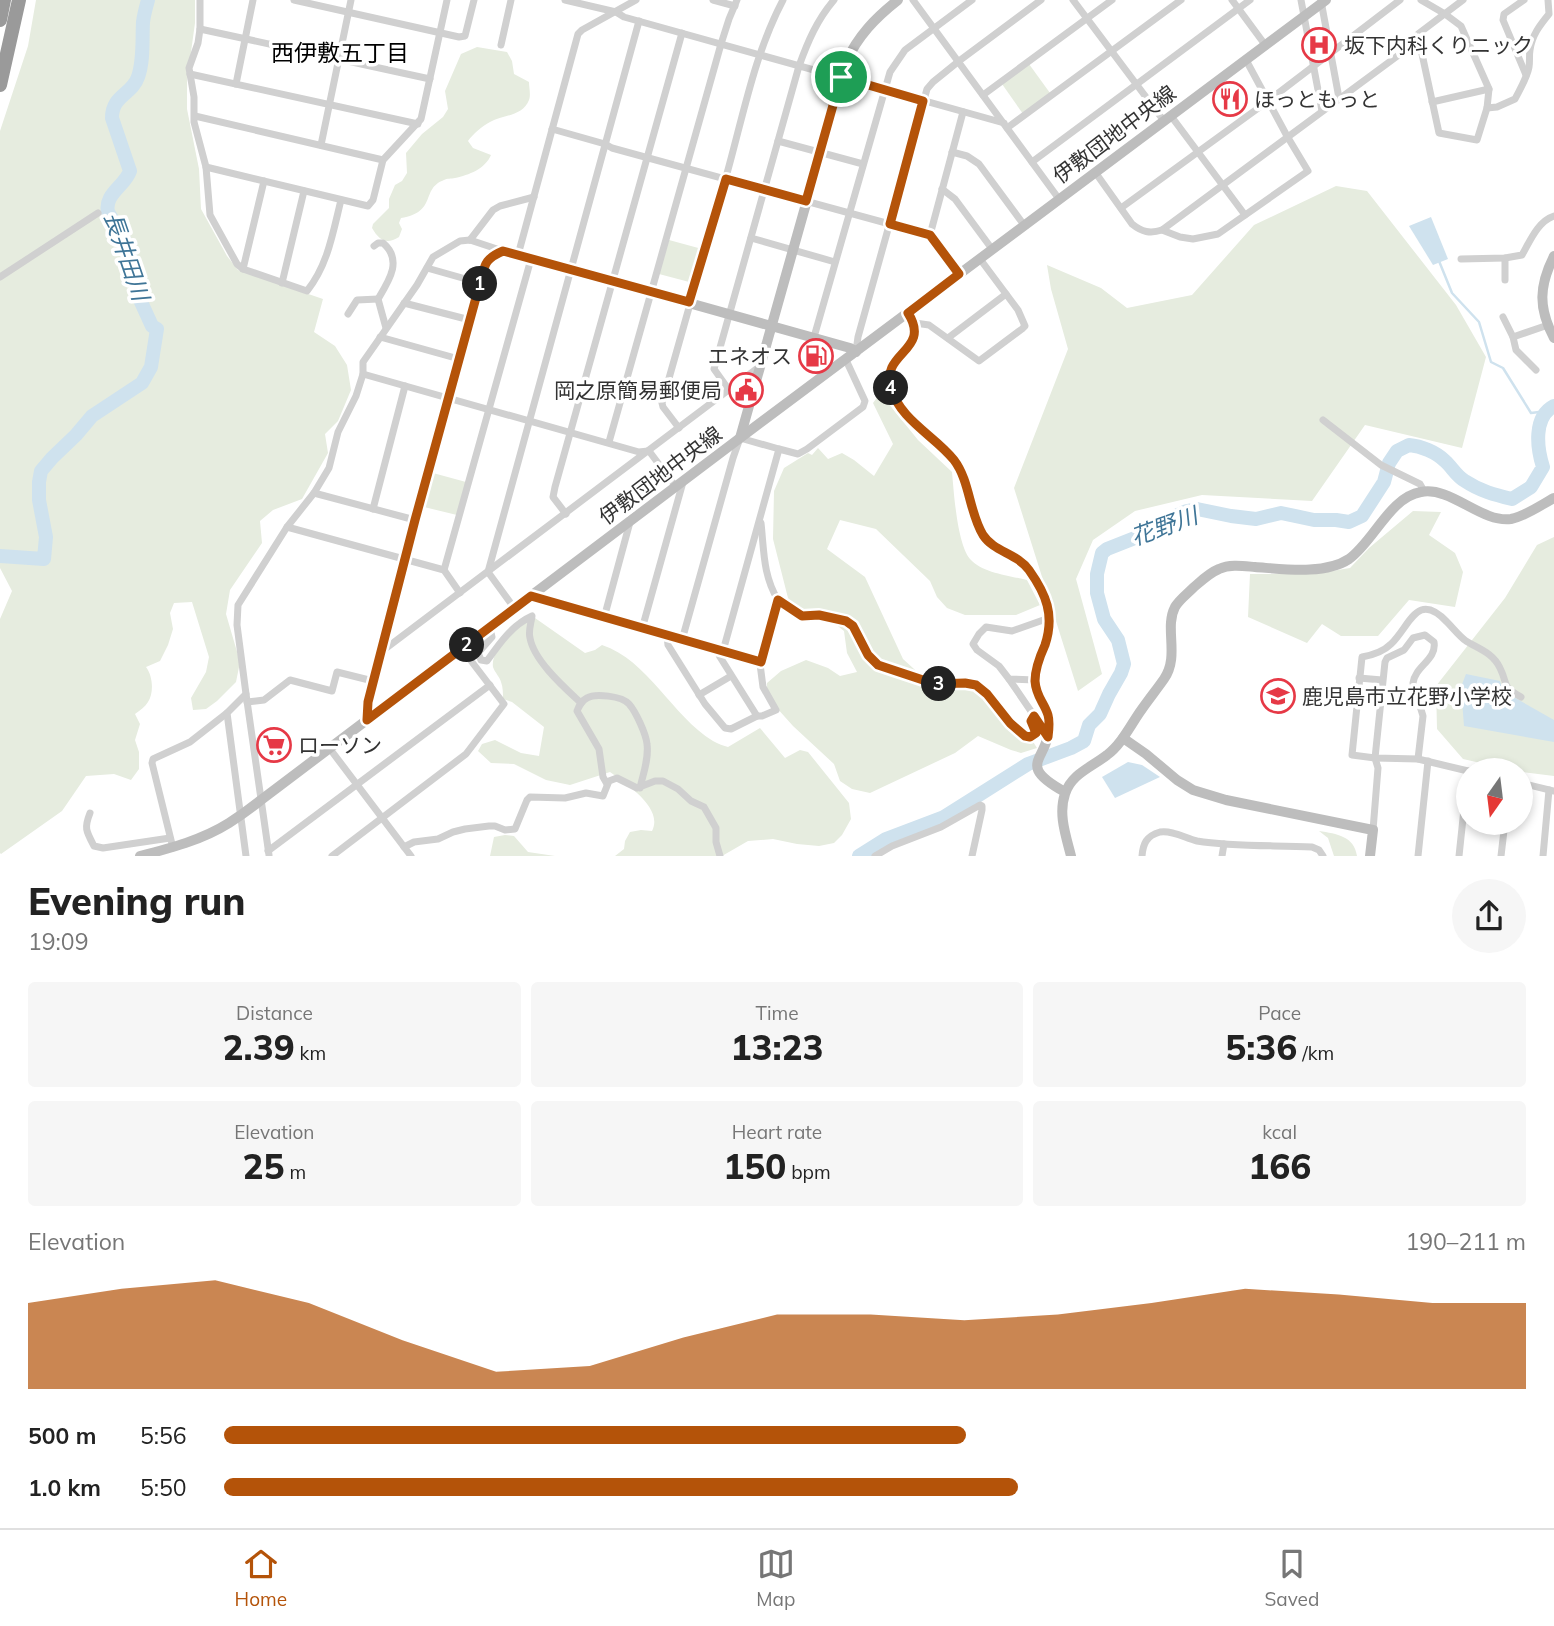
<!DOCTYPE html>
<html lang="en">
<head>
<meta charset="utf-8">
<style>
	body { margin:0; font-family:Mulish,"Noto Sans JP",sans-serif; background:#f6f6f6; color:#222; height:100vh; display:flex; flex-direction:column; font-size:26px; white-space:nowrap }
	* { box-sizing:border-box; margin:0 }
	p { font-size:23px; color:#767676 }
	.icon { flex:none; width:38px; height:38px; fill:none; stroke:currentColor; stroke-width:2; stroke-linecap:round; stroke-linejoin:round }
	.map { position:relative; height:856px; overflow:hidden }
	.details { display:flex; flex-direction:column; background:#fff; flex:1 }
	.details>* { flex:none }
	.needle { width:46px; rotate:194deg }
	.controls { position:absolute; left:1456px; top:758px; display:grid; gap:14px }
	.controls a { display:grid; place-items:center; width:77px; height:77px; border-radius:50%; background:#fff; box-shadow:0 4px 10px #0003; font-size:35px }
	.pin { position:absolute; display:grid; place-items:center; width:60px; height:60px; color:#fff; margin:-30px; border:4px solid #fff; border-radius:50%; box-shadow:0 2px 7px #0007 }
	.km { position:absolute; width:35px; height:35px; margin:-18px; border-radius:50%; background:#222; color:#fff; font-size:19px; line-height:35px; text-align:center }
	.round { display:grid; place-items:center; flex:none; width:74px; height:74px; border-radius:37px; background:#f6f6f6 }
	.headline { display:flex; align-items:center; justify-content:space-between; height:119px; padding:0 28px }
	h1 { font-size:38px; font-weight:800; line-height:52px }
	.stats { display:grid; grid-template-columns:repeat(3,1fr); gap:10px; height:119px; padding:7px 28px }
	.stats div { display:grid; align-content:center; border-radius:7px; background:#f6f6f6; text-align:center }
	.stats b { font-size:35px; font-weight:800 }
	.stats small { font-size:19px; font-weight:400 }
	.stats p { font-size:19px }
	.chart { height:196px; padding:14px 28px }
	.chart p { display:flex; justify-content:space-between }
	.chart svg { width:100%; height:126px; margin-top:7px; fill:#b45309; opacity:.7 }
	ul { padding:0 28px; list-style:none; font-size:23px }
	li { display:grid; grid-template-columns:112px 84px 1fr; align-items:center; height:52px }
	li i { height:18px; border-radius:9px; background:#b45309 }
	.dock { display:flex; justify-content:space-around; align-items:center; height:98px; border-top:2px solid #e0e0e0; background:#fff; font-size:19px; color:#767676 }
	.dock a { display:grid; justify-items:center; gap:4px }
	.dock .active { color:#b45309 }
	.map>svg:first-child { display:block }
	.green { fill:#e6ecdf }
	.water { fill:#cfe2ee }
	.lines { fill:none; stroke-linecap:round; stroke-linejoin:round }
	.stream { stroke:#cfe2ee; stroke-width:2.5 }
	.river { stroke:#cfe2ee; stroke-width:14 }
	.street { stroke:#d0d0d0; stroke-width:7 }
	.secondary { stroke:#bdbdbd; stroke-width:10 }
	.highway { stroke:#9a9a9a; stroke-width:14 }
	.route-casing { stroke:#fff; stroke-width:14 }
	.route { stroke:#b45309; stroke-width:9 }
	.labels { text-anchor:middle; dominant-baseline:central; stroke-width:7; stroke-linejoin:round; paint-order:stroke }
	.poi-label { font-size:21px; fill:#333; stroke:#fff; text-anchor:start }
	.street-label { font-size:21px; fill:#333; stroke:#fff }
	.neighbourhood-label { font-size:23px; fill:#000; stroke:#fff }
	.water-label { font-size:23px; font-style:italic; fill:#3f7597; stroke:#fff }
</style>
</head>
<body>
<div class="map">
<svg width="1554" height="856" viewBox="0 0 1554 856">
	<rect width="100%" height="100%" fill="#fff"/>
	<g class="green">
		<path d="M36,0H195V23L187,81V109L199,169L201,209L227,256L238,270L323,299L314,332L335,346L347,365L351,390L338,421L325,434L328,453L302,499L273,510L260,521L262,543L230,590L226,614L240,662L236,682L217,701L206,709L193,710L191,698L206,672L209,657L192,602L174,603L170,613L173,629L168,645L160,661L146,667C153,676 154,693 148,702C145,707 140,710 135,714L140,724L135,740L139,752V769L131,780L114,774L86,776L62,811L1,854L0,853V619L12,591L0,568V131L28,46Z"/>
		<path d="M477,47L507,52L512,61L514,74L529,82C529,87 531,95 529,100C523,116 503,115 490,122C482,126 473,134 468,141L473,148L491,155C485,169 469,175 455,178C451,179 447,178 444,180C420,189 438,212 401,218L399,223L402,229L399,237C386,245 379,240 372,228L373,224L389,208V199L395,185L402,181L407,173L406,153L422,134L443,117L448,109L445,91L461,54Z"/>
		<path d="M1029,64L1050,93L1023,114L1002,84Z"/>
		<path d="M1336,186L1367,191L1456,305L1486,357L1462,448L1365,425L1312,501L1202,495L1135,511L1093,540L1076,579L1102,674L1078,691L1014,488L1068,349L1051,289L1047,265L1101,288L1127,308L1192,295L1254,225Z"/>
		<path d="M669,240L702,249L693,283L659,274Z"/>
		<path d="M878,396L884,398L918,440L952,472C954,493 957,543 970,559C982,573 1011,576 1027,580L1040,605L1016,615H965L947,608L937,597L930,581L876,529L840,520L827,549L865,577L903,659L935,688L961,686L977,689L1005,723L1025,738L1032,740L1037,748L1021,753L1011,750L978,736L955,753L870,793L852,789L840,781L834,764L793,726L776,707L767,688V683L781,671L806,660L828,668L840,676L857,672L847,653L844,631L828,618L795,612L788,598L773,539L774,491L784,468L808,453L812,455L818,448L828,459L842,453L854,460L874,476L893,444L873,403Z"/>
		<path d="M433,473L466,482L457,515L424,507Z"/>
		<path d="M1413,511L1441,512L1429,535L1455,553L1463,572L1455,607L1409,600L1378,636H1341L1322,624L1307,643L1248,617L1250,574H1313L1350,568L1369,548Z"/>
		<path d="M1554,537V776L1521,772V770H1511L1463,759L1437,729L1436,686L1505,598L1537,545Z"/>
		<path d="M535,618L585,653L595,650L602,645C648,660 672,716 713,741C718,744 724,746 728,747L760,728L785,758L800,750L808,752L849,803L851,819L842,835L834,843L819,846L797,844L773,839L748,841L722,856H615L624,849L625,841L630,832L641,830L652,831C664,808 626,784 610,772L570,785L546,780L514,764L491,763L478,751L482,744L495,740L521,753L539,756L544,727L512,702L503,699C503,694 503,687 501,682C500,677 495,673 493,667C490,649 520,622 535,618Z"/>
		<path d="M1319,831C1337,834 1354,836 1357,856H1334L1328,838Z"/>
		<path d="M505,835L514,836L528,852L555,856H490L494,837Z"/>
	</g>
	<g class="water">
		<path d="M1431,217L1448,259L1433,265L1409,226Z"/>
		<path d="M1466,674L1500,681L1503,691L1554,720V742L1464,726L1461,687Z"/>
		<path d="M1128,762L1142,765L1160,777L1115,798L1102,777Z"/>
	</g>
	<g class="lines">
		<path class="stream" d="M1439,261L1452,293L1479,322L1491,362L1503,368L1531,413L1547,411"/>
		<g class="river">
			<path d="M0,556L44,559L46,537L39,500V482L41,471L52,458L76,435L92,416L142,383L151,367L157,329L152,326L136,291L129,248L108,212C104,194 125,186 130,171L112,118C112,95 132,95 138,77C144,60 142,40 143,22C144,14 146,7 148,0"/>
			<path d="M859,856L886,839L944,817L1028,764L1071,748L1084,741L1089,725L1100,714L1109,694L1121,673L1124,664L1118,640L1104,619L1097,593V574L1102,553L1107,549L1145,534L1169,519L1187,511L1197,509L1231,516L1256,519L1281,513L1314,520H1336L1349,522L1362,516L1384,482L1389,463L1397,451L1409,445C1421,446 1436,452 1445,461C1452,467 1456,476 1465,481C1480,491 1495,495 1512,499L1531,487L1543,467C1537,448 1533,417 1554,406"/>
		</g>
		<g class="street">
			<path d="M200,0V29L198,43L189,68L194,97V122L206,167L210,215L237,264L243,269L307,291C328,265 333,232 341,200"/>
			<path d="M294,0L459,37L465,36L474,0"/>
			<path d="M565,0L616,12L624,17L1004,123"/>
			<path d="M713,0L735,6"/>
			<path d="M913,0L1059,199"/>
			<path d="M1073,0L1164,121"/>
			<path d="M1232,0L1266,46"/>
			<path d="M1301,0L1322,111"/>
			<path d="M1524,0L1504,14L1503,20L1526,75"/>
			<path d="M1321,1L1339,98"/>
			<path d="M200,29L430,79"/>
			<path d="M1419,40L1439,133L1477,140L1487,108L1489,89L1461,26L1445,14L1421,0"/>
			<path d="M501,45L511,0"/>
			<path d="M190,74L418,124"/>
			<path d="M236,84L253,0"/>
			<path d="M983,95L1112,0"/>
			<path d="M1432,102L1489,89"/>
			<path d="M1487,108L1497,107L1515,99C1520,89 1527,78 1529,67C1530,61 1529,55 1530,50C1532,35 1540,25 1549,14L1548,0"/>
			<path d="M195,116L383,160"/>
			<path d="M1171,116L1245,215"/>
			<path d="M1007,128L1181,0"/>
			<path d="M552,129L605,144L612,148L930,235L959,274"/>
			<path d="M778,141L863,164"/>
			<path d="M321,145L351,0"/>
			<path d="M952,152L967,156L979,164L1024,225"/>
			<path d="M1032,162L1250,0"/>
			<path d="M206,167L368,206L373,200L383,160L421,119L447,0"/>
			<path d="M1095,172L1132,224C1142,232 1150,234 1162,230L1419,40L1418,34L1463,0"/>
			<path d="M942,189L955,199L992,249"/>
			<path d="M1121,208L1268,101L1400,0"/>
			<path d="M1162,230L1180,237L1193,239L1218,234L1308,171L1287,136L1246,60"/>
			<path d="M930,235L963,112"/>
			<path d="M751,238L835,262"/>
			<path d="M470,240L493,210L500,206L534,197"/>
			<path d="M374,246L378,243H383C403,260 389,281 378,299L386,328"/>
			<path d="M518,255L578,34L582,30L636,0"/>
			<path d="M1505,258V280"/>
			<path d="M1461,259L1505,258L1522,255C1530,241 1538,221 1554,216"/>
			<path d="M427,268L480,283"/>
			<path d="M243,269L264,181"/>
			<path d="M0,277L98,213"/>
			<path d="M282,283L304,191"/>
			<path d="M404,303L470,320"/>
			<path d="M348,314L357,300L378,299"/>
			<path d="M1503,317L1513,337"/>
			<path d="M915,323L929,325L979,361L1022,329L1025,326L1018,310L980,259"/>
			<path d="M380,337L459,359"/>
			<path d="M814,337L890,72L905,50L972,0"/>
			<path d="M948,338L1006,294"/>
			<path d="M856,351L858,337L927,89L933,82L959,61L1041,0"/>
			<path d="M1536,370L1516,350L1513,337L1548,325"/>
			<path d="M363,374L639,452L648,451"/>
			<path d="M729,390L714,369L799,66C808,41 817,20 834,0"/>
			<path d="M1323,420L1381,465L1420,484L1424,491"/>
			<path d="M679,428L663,407L662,403C683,328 705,253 726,177C743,117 754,55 783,0"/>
			<path d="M609,442L721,44L729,19L737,0"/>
			<path d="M779,449L798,454L807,449L863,407L865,401L846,360"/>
			<path d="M649,451L676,487"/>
			<path d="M314,493L415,520"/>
			<path d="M373,509L405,386"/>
			<path d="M566,514L553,497L555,487L682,33"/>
			<path d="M287,527L444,570L460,593"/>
			<path d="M444,570L531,259"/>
			<path d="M531,596L761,662"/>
			<path d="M778,600L798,615L802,616L819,615L846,621L853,627L868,655L878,665L935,684L965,683L976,685L987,694L1010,723L1025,736L1030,737L1036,733L1031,721L1034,716"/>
			<path d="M515,609L488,572L639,21"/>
			<path d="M604,618L630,522"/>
			<path d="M490,628L492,637L478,653L481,660L487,661C499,644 512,625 532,616C531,624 528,631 530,638C534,661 565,688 581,703"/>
			<path d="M642,629L683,482"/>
			<path d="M667,636L668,645L705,704L725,728L731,729L757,716L720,657L717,650"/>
			<path d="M682,640L733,458L740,438L779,449L723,651"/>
			<path d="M381,652L759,367"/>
			<path d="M1359,678L1382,680"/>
			<path d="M1009,679L1048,736"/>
			<path d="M1035,680L1009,679L999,666L977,650L973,644L979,634L986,627L1012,631L1049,618"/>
			<path d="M246,694L269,855"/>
			<path d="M699,695L731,676"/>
			<path d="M247,702L264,700L290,680L332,691L337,672L373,681"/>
			<path d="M757,716H762L776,710L763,687L760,664L778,600C763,576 764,550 761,523"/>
			<path d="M330,749L411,856"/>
			<path d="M1468,771L1418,759L1375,758L1352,755L1362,657C1373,655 1383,652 1391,644C1410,626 1417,590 1447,622C1453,628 1459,636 1466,641C1479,649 1493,653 1500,668C1509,686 1500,685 1521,697"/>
			<path d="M1521,783L1554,791"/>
			<path d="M607,784L603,777L599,749L577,711C579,706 581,701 587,698C595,693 622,696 629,704C636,712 646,734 647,744C649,759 643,774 640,788"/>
			<path d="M90,813C84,828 86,831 94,846L103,848L170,838"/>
			<path d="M1373,830L1378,768L1375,758L1385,662L1387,658L1404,650L1413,638L1425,635L1434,642C1437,660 1415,666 1413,683L1423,716L1418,759"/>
			<path d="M404,847L414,842L438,839L453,832L465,829L489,826H495L505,830L515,829L527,800L530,797L565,798L586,793L603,796L609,781L617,778L637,788L655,781H663L678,789L691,801L704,807L716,828V842L720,856"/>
			<path d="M173,848L152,763L153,759L190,742L227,713"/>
			<path d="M268,851L490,685"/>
			<path d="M246,856L227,713L246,694L237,625L238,605L287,527L314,493L329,468L338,432L356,396L363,374V362L417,285L433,257L460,241L470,240L503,251"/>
			<path d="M332,856L466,754L504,704L462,649"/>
			<path d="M875,856L892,846L941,827L980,805L982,806V810L972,856"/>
			<path d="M1142,856C1143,844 1146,836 1160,832C1172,830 1185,838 1197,841C1234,847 1274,845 1312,847L1319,850L1323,856"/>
			<path d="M1222,856L1224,844"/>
			<path d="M1418,856L1428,761"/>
			<path d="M1459,856L1468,771"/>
			<path d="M1501,856L1505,822"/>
			<path d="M1543,856L1549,790"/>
		</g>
		<g class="secondary">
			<path d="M1554,256C1539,286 1538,308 1554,338"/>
			<path d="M908,313C912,319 916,324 915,332C915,342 907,347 901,354C890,366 886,383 895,398C902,410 912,421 922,430C935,442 952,452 960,468C971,490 970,519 985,538C994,549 1005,551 1016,558C1034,568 1049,602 1050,622C1050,642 1035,659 1035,678C1036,698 1049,708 1049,724C1050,761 1013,763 1065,792"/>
			<path d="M740,438L846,62C858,36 875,18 898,0"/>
			<path d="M367,720L368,702L415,520L480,283C485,265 484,259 503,251L850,348L856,352"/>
			<path d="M1123,738L1146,754L1177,780L1193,790L1226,800L1373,830L1370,856"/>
			<path d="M140,856C171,848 202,840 229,823C240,816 251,808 261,800L740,438L1326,0"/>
			<path d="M1071,856C1066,836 1058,814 1065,794C1071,774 1092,767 1107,755C1122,744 1131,724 1142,709C1149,699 1157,689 1164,679C1180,656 1164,628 1175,607C1179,600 1187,594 1193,588C1201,581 1209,573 1219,569C1230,564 1243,566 1255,567C1283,569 1325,575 1349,559C1374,541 1390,497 1421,492C1451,486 1481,523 1511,519C1526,516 1541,505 1554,498"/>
		</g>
		<g class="highway">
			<path d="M0,20L4,0"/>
			<path d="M0,85L19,0"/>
		</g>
	</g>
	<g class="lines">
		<g class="route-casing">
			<path id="route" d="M841,77L923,101L890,224L930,235L959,274L908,313C932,351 880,352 891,388C900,420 935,436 954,460C970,481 969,512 983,535C994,552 1017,553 1029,570C1046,594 1055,615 1045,645C1040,656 1035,668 1035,681C1036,697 1044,702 1048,715C1050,722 1049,729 1048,737L1034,716L1031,721L1036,733L1030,737L1025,736L1010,723L987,694L976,685L965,683L935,684L878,665L868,655L853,626L846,621L819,615L802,616L778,600L761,662L531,596L367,720L368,702L415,520L480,283C485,265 484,259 503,251L689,302L726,179L806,201Z"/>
		</g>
		<use href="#route" class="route"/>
	</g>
	<defs>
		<g id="hospital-ring" transform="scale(1.75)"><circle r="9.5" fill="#fff" stroke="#e63946" stroke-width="1.5"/><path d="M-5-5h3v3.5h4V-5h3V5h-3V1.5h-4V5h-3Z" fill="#e63946"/></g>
		<g id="restaurant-ring" transform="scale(1.75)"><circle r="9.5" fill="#fff" stroke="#e63946" stroke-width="1.5"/><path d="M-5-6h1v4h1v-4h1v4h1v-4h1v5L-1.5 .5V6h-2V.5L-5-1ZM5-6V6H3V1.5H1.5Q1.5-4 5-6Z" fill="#e63946"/></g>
		<g id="fuel-ring" transform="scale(1.75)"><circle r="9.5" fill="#fff" stroke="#e63946" stroke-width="1.5"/><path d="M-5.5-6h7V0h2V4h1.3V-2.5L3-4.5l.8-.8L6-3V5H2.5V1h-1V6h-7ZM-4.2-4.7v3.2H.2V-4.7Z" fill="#e63946"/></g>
		<g id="civic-ring" transform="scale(1.75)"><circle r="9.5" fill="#fff" stroke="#e63946" stroke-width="1.5"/><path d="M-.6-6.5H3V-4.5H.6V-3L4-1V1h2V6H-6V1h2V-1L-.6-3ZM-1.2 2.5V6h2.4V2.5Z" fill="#e63946"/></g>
		<g id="school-ring" transform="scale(1.75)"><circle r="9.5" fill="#fff" stroke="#e63946" stroke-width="1.5"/><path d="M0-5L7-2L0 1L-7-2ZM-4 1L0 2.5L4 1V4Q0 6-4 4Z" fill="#e63946"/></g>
		<g id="supermarket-ring" transform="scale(1.75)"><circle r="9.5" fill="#fff" stroke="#e63946" stroke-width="1.5"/><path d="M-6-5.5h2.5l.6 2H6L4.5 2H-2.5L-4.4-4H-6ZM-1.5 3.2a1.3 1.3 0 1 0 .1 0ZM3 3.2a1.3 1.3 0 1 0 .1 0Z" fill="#e63946"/></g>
	</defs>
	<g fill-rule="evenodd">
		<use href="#hospital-ring" x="1319" y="45"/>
		<use href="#restaurant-ring" x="1230" y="99"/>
		<use href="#fuel-ring" x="816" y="356"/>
		<use href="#civic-ring" x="746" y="390"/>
		<use href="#school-ring" x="1278" y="696"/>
		<use href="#supermarket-ring" x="274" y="745"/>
	</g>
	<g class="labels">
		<g class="poi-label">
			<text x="1344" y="45">坂下内科くりニック</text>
			<text x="1254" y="99">ほっともっと</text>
			<text x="792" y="356" text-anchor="end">エネオス</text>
			<text x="722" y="390" text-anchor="end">岡之原簡易郵便局</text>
			<text x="1302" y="696">鹿児島市立花野小学校</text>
			<text x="298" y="745">ローソン</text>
		</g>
		<g class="street-label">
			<text transform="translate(1114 134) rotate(-37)">伊敷団地中央線</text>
			<text transform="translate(660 475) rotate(-37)">伊敷団地中央線</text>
		</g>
		<g class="neighbourhood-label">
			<text x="340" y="52">西伊敷五丁目</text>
		</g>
		<g class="water-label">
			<text transform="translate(127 256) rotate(71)">長井田川</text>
			<text transform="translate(1164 526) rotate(-20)">花野川</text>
		</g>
	</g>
</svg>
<div class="controls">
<a><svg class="needle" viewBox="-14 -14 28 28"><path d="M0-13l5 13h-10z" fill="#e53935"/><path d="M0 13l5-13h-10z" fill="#767676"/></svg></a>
</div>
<div class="pin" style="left:841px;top:77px;background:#1e9e55"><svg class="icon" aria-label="arrive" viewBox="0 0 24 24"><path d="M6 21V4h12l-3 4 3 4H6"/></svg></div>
<b class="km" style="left:480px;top:284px">1</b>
<b class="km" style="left:467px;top:645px">2</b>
<b class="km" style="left:939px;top:684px">3</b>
<b class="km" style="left:891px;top:388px">4</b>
</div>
<section class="details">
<div class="headline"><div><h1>Evening run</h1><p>19:09</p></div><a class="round"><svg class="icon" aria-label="share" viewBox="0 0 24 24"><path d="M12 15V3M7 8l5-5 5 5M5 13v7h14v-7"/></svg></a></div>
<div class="stats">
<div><p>Distance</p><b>2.39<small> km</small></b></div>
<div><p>Time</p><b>13:23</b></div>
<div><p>Pace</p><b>5:36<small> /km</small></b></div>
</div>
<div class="stats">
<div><p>Elevation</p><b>25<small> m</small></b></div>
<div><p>Heart rate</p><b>150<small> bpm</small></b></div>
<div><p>kcal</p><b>166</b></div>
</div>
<div class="chart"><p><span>Elevation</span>190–211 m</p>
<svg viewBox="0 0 160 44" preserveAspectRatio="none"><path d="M0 44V14L10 9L20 6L30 14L40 27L50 38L60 36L70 26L80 18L90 18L100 20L110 18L120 14L130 9L140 11L150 14L160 14V44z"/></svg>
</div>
<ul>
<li><b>500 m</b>5:56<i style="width:57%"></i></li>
<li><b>1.0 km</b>5:50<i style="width:61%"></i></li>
</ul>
</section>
<nav class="dock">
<a class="active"><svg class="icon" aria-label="home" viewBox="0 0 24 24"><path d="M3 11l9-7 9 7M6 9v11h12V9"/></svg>Home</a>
<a><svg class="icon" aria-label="map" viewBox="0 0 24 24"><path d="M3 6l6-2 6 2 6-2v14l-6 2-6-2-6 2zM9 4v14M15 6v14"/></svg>Map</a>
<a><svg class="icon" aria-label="saved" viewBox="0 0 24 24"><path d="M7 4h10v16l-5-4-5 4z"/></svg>Saved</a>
</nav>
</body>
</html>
